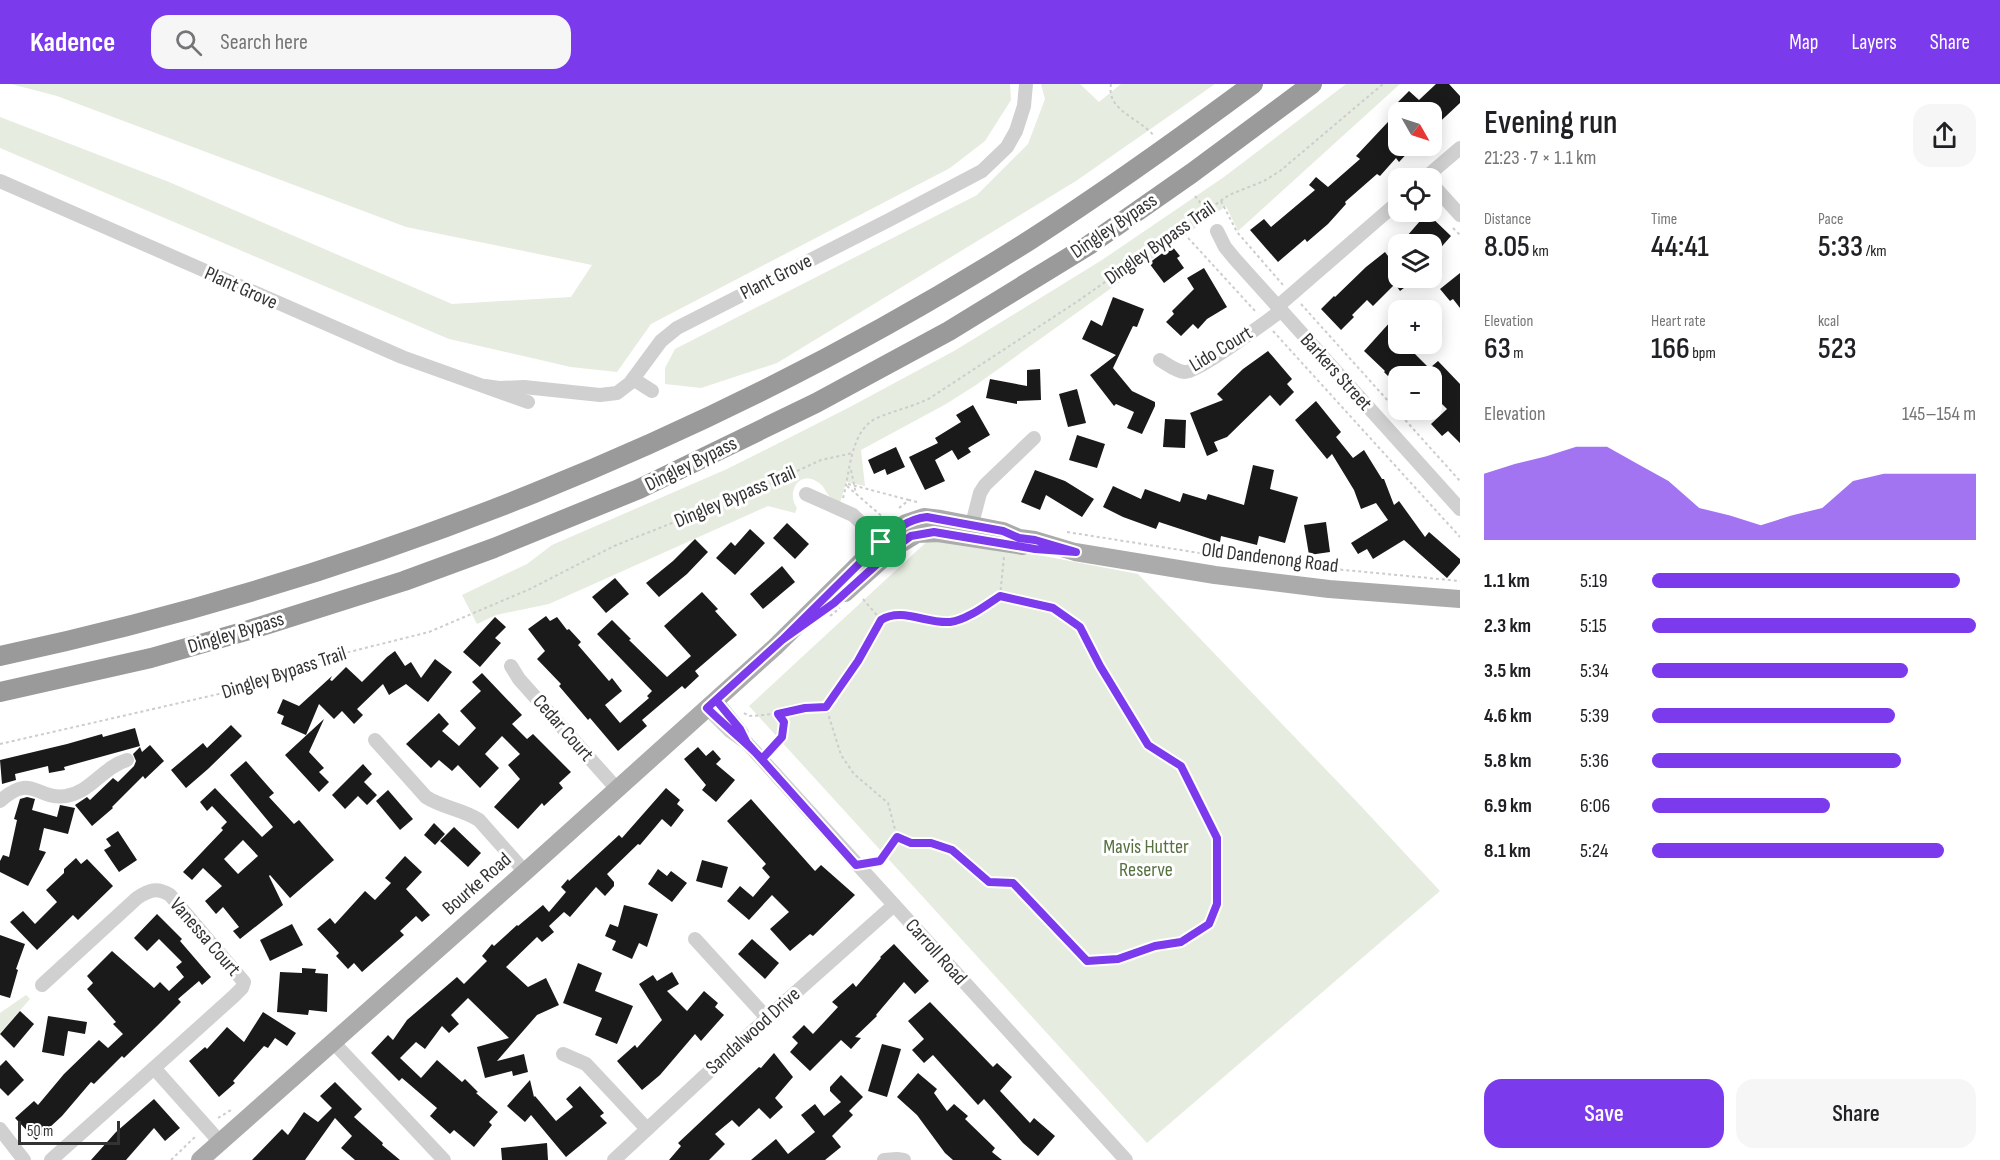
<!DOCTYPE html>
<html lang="en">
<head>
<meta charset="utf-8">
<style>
	body { margin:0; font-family:"Sofia Sans Condensed",sans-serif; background:#f6f6f6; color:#202124; height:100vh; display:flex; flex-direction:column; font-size:22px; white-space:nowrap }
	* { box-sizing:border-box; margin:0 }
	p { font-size:20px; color:#757577 }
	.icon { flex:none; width:33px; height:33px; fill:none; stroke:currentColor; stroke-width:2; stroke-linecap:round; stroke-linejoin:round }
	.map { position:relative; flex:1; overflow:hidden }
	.sheet { display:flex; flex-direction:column; background:#fff; width:540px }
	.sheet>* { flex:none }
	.needle { width:39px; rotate:129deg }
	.buttons { position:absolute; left:1388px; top:18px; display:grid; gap:12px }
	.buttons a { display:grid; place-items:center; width:54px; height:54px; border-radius:12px; background:#fff; box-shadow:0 3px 15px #0003; font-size:30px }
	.scale { position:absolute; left:18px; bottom:15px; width:102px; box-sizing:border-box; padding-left:6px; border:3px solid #333; border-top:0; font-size:16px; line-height:21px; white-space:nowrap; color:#333; -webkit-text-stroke:4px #fff; paint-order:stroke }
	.pin { position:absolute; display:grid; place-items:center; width:51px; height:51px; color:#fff; margin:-26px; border-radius:12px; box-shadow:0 3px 9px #0006 }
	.round { display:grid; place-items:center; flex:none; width:63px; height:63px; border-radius:18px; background:#f6f6f6 }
	.headline { display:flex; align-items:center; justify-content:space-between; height:102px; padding:0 24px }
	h1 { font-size:33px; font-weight:600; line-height:45px }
	.stats { display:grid; grid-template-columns:repeat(3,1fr); gap:9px; height:102px; padding:6px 24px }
	.stats div { display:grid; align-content:center }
	.stats b { font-size:30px; font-weight:600 }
	.stats small { font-size:16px; font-weight:400 }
	.stats p { font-size:16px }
	.chart { height:168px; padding:12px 24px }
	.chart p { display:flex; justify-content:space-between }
	.chart svg { width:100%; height:108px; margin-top:6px; fill:#7c3aed; opacity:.7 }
	.cta { display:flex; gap:12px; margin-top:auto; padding:12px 24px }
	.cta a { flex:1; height:69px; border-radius:18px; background:#7c3aed; color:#fff; font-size:24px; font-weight:600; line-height:69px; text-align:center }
	.cta a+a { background:#f6f6f6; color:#202124 }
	ul { padding:0 24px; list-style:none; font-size:20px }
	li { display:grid; grid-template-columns:96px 72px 1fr; align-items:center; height:45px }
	li i { height:15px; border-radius:8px; background:#7c3aed }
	header { display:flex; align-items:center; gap:36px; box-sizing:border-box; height:84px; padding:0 30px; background:#7c3aed; color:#fff }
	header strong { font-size:28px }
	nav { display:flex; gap:33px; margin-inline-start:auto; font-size:21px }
	.search { width:420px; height:54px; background:#f6f6f6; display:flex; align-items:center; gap:15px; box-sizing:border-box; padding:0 21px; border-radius:18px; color:#757577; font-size:22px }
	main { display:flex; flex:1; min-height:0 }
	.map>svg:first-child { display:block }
	.green { fill:#e6ecdf }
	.building { fill:#1a1a1a; fill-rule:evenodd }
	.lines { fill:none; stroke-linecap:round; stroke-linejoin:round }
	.path { stroke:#cdcdcd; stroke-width:2; stroke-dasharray:3 3; stroke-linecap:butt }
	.minor { stroke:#d0d0d0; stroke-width:14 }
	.major { stroke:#ababab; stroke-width:18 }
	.highway { stroke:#9a9a9a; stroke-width:20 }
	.route-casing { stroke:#fff; stroke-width:12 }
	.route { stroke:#7c3aed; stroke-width:8 }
	.labels { text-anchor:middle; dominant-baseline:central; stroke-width:6; stroke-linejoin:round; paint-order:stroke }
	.street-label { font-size:20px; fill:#333; stroke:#fff }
	.park-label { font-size:20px; fill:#56703f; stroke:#fff }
</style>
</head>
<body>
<header>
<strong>Kadence</strong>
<div class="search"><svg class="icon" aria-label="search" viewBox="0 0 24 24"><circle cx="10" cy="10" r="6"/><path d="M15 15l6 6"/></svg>Search here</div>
<nav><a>Map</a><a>Layers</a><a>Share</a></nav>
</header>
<main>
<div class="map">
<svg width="1460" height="1076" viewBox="0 0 1460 1076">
	<rect width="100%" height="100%" fill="#fff"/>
	<g class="green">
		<path d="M11,0H1010L1011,16L985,57L950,84L651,240L617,288L571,283L449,255L0,64V33L169,98L452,220L571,213L592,181L406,143L57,12Z"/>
		<path d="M1041,0H1080L1099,18L1121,0H1215L1076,97L777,279L701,304L665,300V284L675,265L977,111L1028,60L1045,15Z"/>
		<path d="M1346,0H1400L1238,147L1226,122L976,301L946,320L861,366L865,402L846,398L840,419C823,412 828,403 816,397C798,386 786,410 797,424L795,429L768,422L549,520L496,531L477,540L462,511L527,480L552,461L727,385L769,364L848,324L954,267L1102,176L1224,93Z"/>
		<path d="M934,451L1138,490L1358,719L1440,807L1147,1059L749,622Z"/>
		<path d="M26,911L30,915L0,949V929Z"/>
	</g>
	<g class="building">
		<path d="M1436,0H1449L1460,12V19L1431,46V28H1398V62H1414L1399,78L1396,74L1380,92L1377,90L1345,118L1346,120L1328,140L1307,158L1305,155L1278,178L1250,146L1264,135L1271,143L1315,106L1309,101L1316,93L1328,103L1360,75L1356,72L1403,22L1398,18L1409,7L1419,16Z"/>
		<path d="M1427,129L1451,152L1436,169L1431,165V160H1400Z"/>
		<path d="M1398,161V194H1417L1400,207L1395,200L1373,222L1367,216L1352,231L1354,233L1341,246L1321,225L1334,212L1335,213L1366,183L1385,168L1388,172Z"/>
		<path d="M1172,162L1180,172L1177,174L1184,184L1164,199L1149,179Z"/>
		<path d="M1204,184L1227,223L1207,235L1198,245L1193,240L1181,252L1166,238L1174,230L1172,227L1194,205L1187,194Z"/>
		<path d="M1460,189V224L1453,215L1450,217L1440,205Z"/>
		<path d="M1113,213L1144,225L1137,243L1133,242L1113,284L1132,307L1155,318V322L1142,350L1127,344L1134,328L1116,320L1114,322L1090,291L1116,271L1082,255L1091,236L1102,242Z"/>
		<path d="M1392,236L1398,242V260H1405L1431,286V283L1438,277L1460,300V359L1448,347L1442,352L1431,340L1447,325L1431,309V292H1398V302L1384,288L1385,287L1364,267Z"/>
		<path d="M1268,267L1292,295L1287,300L1294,308L1280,322L1270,311L1227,353L1214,358L1218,367L1207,372L1190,329L1223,316L1217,310L1243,285Z"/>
		<path d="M1040,285L1041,316L1017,317V320L986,314L990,295L1027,302V286Z"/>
		<path d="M1077,305L1086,339L1068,343L1059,310Z"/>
		<path d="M1316,317L1341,348L1336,353L1353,374L1364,366L1382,395H1384L1394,421L1399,417L1425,453L1429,448L1460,475V479L1447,494L1404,456L1373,475L1367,465L1358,470L1351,459L1388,436L1376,419L1361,425L1354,406L1332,370L1327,375L1295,336Z"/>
		<path d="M973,321L990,351L968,364L971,368L958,376L952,366L935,376L945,397L925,406L909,373L938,359L935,354L961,338L956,331Z"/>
		<path d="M1165,335L1186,336L1185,364L1163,363Z"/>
		<path d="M1077,351L1105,360L1097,384L1069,376Z"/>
		<path d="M896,363L905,383L887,391L885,385L874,390L868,376Z"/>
		<path d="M1253,381L1274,386L1270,405L1298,413L1285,459L1259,452L1257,461L1221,452L1220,458L1159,438L1156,445L1123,433L1103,423L1113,402L1141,415L1145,405L1180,418L1183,409L1206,416L1208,410L1244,421Z"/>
		<path d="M1035,386L1065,397L1094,415L1082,433L1046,411L1040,426L1021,418Z"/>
		<path d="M1326,438L1330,468L1309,471L1304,441Z"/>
		<path d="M787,439L809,460L795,475L773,454Z"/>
		<path d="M750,445L765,459L735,491L716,474L731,458L735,462Z"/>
		<path d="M695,455L708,468L687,490L659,513L646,499L673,477Z"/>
		<path d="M782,482L795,498L763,525L750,510Z"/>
		<path d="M615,494L629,510L606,529L592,513Z"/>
		<path d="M702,508L718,525L715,527L737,551L695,587L699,592L685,605L682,602L642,636L647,642L618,667L590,634L588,636L559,602L561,600L537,575L545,567L528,545L546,532L550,537L557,533L567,546L569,545L581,558L578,561L609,597L612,594L622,607L605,621L620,639L649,614L647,612L652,607L597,550L612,536L631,555L629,556L667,593L691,572L664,542Z"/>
		<path d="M495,533L506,543L495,554L501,559L480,583L463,568Z"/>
		<path d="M395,567L405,582L411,578L421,594L435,575L452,588L428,618L406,600L389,611L383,600L357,625L363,631L354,640L342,627L334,635L319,620L306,651L281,640L284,632L277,629L283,615L299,622L332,592L330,596L332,597L346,583L362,598L387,573Z"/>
		<path d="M482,589L522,631L512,640L527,655L533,650L571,688L559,699L563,704L544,722L542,719L518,745L494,723L520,695L508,681L520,670L502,652L485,670L499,684L480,704L458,681L452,687L439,676L431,684L406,660L439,629L449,640L442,647L459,662L476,644L460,627L481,607L472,598Z"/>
		<path d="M324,635L309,668L324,684L319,688L329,698L319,708L285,671Z"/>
		<path d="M231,641L242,652L208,685L186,704L171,686L203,659L207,664Z"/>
		<path d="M135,644L140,662L64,683L65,686L49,689L48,682L15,690L16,696L2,700L0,676L67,660L102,650L103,653Z"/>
		<path d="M150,661L164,677L145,695L143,692L112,723L113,724L92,742L75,721L87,713L90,716L113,694L118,698L134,682L136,677L133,670L140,663L142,668Z"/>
		<path d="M698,663L706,672L713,666L721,675L716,680L735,696L716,718L702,706L706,701L684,675Z"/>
		<path d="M246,677L274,709L269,713L294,740L299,736L334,776L290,814L270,791L269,792L283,821L240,855L233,847L239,843L223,823L216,830L205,817L222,802L203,784L192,796L183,788L223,746L221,744L227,738L212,722L207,727L200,718L215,704L262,753L273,743L230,691ZM243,756L258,772L238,790L224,775Z"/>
		<path d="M363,680L372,690L364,698L377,711L367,721L358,712L345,725L332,711Z"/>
		<path d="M666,704L680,716L677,720L684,726L671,743L662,735L640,761L638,760L607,790L614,798V802L605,812L596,803L570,833L564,828L549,842L554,848L542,858L537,853L506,883L528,903L546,894L559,921L537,931L497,977L524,970L528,988L513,992L512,987L485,994L477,963L509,954L468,914L451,931L459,940L449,949L442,942L425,965L416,958L400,974L421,994L437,976L462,998L465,995L478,1008L476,1009L498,1028L489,1038L492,1041L474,1063L454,1046L450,1050L430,1032L437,1024L402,994L399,997L371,969L388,951L393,956L407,936L457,893L464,900L487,877L482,872L492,860L494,862L517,841L518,842L543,821L549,828L566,808L561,803L568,795L569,797L619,751L622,754Z"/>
		<path d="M388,706L413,735L400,746L376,717Z"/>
		<path d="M27,713L35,715L32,726L57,733L60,721L75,724L68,750L44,744L39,766L46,768L28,802L0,788V777L3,771L9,773L17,736L14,735L20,715Z"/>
		<path d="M751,715L815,787L821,781L855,811L813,852L810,850L790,867L770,845L789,828L772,811L749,836L727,817L740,802L753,813L770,793L762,784L766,780L727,737Z"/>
		<path d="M434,739L445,750L435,761L424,751Z"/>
		<path d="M454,743L481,769L468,783L440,757Z"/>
		<path d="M118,747L137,776L119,788L104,766L111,762L106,755Z"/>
		<path d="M405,772L422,788L406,805L430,831L422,838L416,832L400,847L404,851L362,888L354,879L348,885L336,872L339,869L317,845L330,834L335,840L365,807L375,816L391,799L385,794Z"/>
		<path d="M76,774L81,780L87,775L113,802L78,836L73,831L37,866L10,838L23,827L35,840L57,818L46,806L64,789V785Z"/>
		<path d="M702,776L728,783L722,804L696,797Z"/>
		<path d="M658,785L667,792L671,787L687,799L672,818L648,800Z"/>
		<path d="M624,821L658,830L647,863L639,859L632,875L612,866L616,857L605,852L610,840L618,843Z"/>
		<path d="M157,830L182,855L180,857L211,893L202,901L199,897L178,915L181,918L157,942L124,974L122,972L94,1000L91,998L62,1032L36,1056L15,1034L34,1017L38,1021L64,990L99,956L108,964L123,950L113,940L116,938L87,905L93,899L87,892L112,867L154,904L160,898L169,907L184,893L176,883L182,878L159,855L147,867L134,854Z"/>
		<path d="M292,840L303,861L270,877L260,856Z"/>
		<path d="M0,851L25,860L16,885L18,886L10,914L0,911Z"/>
		<path d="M752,855L779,879L765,895L738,870Z"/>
		<path d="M894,860L929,897L915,910L904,898L876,931L877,932L855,953L861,954L851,965L841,956L810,987L790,968L798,959L792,953L804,941L813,950L838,923L832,918L853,899L856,903L881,874L880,873Z"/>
		<path d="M578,879L602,889L595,907L633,922L617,960L595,951L602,934L563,919Z"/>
		<path d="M302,884L316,885L315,889L328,890L327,928L309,926L308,931L277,928L280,888L302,889Z"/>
		<path d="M672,888L679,900L667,907L687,927L704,907L718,919L715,923L724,931L701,957L695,950L660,991L642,1006L617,977L635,961L637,964L662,936L639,900L653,891L657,897Z"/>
		<path d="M930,918L993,983L997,979L1012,993L1000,1007L1030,1039L1034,1034L1055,1052L1038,1072L1023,1059L984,1015L978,1021L933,971L924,979L912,966L924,955L908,937Z"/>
		<path d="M20,927L34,940L14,964L0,950Z"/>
		<path d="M263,928L296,949L287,962L275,954L268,964L264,962L233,997L235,999L219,1013L189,977L205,963L207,965L227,943L244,958Z"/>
		<path d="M48,932L87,938L85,950L68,947L64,972L42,968Z"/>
		<path d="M882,960L901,965L887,1013L868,1007Z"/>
		<path d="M774,969L793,993L775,1014L783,1023L770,1035L759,1024L739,1043L732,1036L715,1050L725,1060L709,1076H669L681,1062L678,1059L759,983L761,984Z"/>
		<path d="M6,976L24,996L8,1012L0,1004V982Z"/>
		<path d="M918,989L937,1005L934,1009L947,1027L954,1020L968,1032L965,1035L995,1064L992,1068L1002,1076H953L945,1069L917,1031L897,1013Z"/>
		<path d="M841,991L863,1013L849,1027L853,1031L832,1052L841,1063L825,1076H751L776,1055L788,1070L815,1048L801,1031L815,1020L824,1032L841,1018L830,1007V1003Z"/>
		<path d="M530,996L534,1013L535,1012L556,1037L573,1023L566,1015L580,1002L604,1029L600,1032L607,1039L566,1073L531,1031L525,1038L507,1022Z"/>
		<path d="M335,998L362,1025L354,1033L383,1059L382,1061L400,1076H355L341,1064L352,1052L335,1034L305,1076H252L282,1045L288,1051L304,1028L318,1038L332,1024L320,1012Z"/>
		<path d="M154,1015L180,1044L165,1057L154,1044L126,1076H91L116,1048Z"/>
		<path d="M547,1059L548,1076H502L501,1064Z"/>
	</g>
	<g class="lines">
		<g class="path">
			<path d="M1111,0C1106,27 1140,34 1154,52"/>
			<path d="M1195,112L1206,126"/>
			<path d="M1221,117L1237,148L1283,201"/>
			<path d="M1453,144L1460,151"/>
			<path d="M1180,145L1255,227"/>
			<path d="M1301,220L1460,397"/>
			<path d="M1273,247L1460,453"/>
			<path d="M851,386L856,410"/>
			<path d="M848,400L909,416"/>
			<path d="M847,402L885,435"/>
			<path d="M843,414C850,389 850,346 877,334C895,326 913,323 930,314L1078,217L1229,111L1264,97L1280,87L1383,0"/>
			<path d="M899,424L909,416L917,418"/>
			<path d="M1067,448L1250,477L1460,497"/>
			<path d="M1000,512L1004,473"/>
			<path d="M863,515L881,536"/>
			<path d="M830,532L840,524"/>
			<path d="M744,629L749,632C775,631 800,625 826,623"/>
			<path d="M0,660L245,604L317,576L429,548L530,505L614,462L758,405L821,376L853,369"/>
			<path d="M771,666C780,657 783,651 784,638L778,630"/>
			<path d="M874,777H880L897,753L911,759H931L952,766L989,798L1013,799L1087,877L1118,875L1155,862L1181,858L1209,840L1217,820V754L1181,682L1148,661L1100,582L1080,543L1053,524L1000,512L965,533L948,538L921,535L901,530L892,531L884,534L881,536L852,587L826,623L841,671L854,690L888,719L897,753"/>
			<path d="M218,1034L231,1026"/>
			<path d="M171,1076L197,1051"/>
		</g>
		<g class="minor">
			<path d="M1425,94L1460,64"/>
			<path d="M0,97L402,273L528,318"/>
			<path d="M1431,99L1460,131"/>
			<path d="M1217,147L1225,163L1234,174L1460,425"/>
			<path d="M1277,223L1398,118"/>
			<path d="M1160,276C1167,280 1177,288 1185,288C1199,288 1265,238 1281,227"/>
			<path d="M633,295L652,307"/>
			<path d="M485,302L499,304L524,303L600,311L617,309L630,299L661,257L677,244L889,136L982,87L1007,63L1016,47L1024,22L1026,0"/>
			<path d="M806,410L853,431L881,458"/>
			<path d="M972,440L980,409L985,401L1034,354"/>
			<path d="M511,582L519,595L617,705"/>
			<path d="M716,616L742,649"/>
			<path d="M707,624L730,647L747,659L1126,1076"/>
			<path d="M375,656L426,713C443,724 462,725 479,736L525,788"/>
			<path d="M0,717C33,688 35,716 66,712C91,708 103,683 127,676"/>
			<path d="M695,855L767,934"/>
			<path d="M42,901L137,814C149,806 157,803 170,811L244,898L242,904L234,912L154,984"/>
			<path d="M333,958L444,1076"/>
			<path d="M563,970L586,980L647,1045"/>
			<path d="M0,1045L24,1076"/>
			<path d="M51,1076L154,984L220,1058"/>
			<path d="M614,1076L767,934L894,821"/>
			<path d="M884,1076L897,1075L904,1076"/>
		</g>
		<g class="major">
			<path d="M845,509L897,462L917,450L938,449L1023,462"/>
			<path d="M200,1076L525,788L775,563L881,458L906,439L924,433L941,435L1003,447L1019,454L1035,456L1075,468L1215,491L1329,505L1460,515"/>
		</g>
		<g class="highway">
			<path d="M0,572C363,494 716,355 1030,156C1106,107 1180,54 1253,0"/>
			<path d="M0,608L151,574L246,547L404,497L494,464L639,405L816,319L949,247L1089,161L1192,89L1312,0"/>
		</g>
	</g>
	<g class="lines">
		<g class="route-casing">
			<path id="route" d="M881,458L782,556L716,616L740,645L747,659L856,781L880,777L897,753L911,759H931L952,766L989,798L1013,799L1087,877L1118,875L1155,862L1181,858L1209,840L1217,820V754L1181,682L1148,661L1100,582L1080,543L1053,524L1000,512C986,521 967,536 950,538C926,540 902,523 881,536L858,577L826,623L805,624L778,630L784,638L782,653L762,675C745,657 725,642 707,624L782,556L834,519L897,462L911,452L934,448L1035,465L1076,468L1035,456L1019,454L1003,447L927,433C908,435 895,446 881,458"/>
		</g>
		<use href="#route" class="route"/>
	</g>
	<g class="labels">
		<g class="street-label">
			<text transform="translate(1114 142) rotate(-34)">Dingley Bypass</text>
			<text transform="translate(1160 159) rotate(-35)">Dingley Bypass Trail</text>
			<text transform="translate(776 193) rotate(-27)">Plant Grove</text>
			<text transform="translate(241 204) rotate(24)">Plant Grove</text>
			<text transform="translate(1221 265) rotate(-31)">Lido Court</text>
			<text transform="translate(1336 288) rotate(48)">Barkers Street</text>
			<text transform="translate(691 380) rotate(-26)">Dingley Bypass</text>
			<text transform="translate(735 413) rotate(-23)">Dingley Bypass Trail</text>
			<text transform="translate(1270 474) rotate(7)">Old Dandenong Road</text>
			<text transform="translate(236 549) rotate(-17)">Dingley Bypass</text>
			<text transform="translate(284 589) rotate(-18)">Dingley Bypass Trail</text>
			<text transform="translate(563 644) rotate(49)">Cedar Court</text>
			<text transform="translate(477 800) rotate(-41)">Bourke Road</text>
			<text transform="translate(205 853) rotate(49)">Vanessa Court</text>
			<text transform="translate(936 868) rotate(48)">Carroll Road</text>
			<text transform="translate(753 947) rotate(-42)">Sandalwood Drive</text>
		</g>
		<g class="park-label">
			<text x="1146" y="763">Mavis Hutter<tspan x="1146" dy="23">Reserve</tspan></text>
		</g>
	</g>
</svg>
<div class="buttons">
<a><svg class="needle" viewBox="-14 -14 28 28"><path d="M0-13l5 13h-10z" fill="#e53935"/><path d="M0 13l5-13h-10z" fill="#757577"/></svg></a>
<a><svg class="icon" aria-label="locate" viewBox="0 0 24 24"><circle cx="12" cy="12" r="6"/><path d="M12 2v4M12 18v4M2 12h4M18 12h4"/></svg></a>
<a><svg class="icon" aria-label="layers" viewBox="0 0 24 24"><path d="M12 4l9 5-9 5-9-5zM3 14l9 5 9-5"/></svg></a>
<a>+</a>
<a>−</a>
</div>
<div class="scale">50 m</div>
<div class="pin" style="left:881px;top:458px;background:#1e9e55"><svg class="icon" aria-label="arrive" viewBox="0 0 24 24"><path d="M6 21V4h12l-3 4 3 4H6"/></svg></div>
</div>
<section class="sheet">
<div class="headline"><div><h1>Evening run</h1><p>21:23 · 7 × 1.1 km</p></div><a class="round"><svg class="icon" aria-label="share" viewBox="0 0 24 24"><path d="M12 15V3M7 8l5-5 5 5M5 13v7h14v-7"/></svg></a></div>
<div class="stats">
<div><p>Distance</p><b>8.05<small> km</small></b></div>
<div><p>Time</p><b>44:41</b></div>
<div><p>Pace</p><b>5:33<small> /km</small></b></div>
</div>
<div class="stats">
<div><p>Elevation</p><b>63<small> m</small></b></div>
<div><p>Heart rate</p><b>166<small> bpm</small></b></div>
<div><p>kcal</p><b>523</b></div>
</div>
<div class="chart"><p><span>Elevation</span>145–154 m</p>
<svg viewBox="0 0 160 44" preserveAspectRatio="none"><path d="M0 44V17L10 13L20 10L30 6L40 6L50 13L60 20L70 31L80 34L90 38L100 34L110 31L120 20L130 17L140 17L150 17L160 17V44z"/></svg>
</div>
<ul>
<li><b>1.1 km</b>5:19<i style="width:95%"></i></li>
<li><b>2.3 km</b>5:15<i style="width:100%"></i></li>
<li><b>3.5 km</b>5:34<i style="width:79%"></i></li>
<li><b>4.6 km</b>5:39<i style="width:75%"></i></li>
<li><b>5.8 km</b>5:36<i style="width:77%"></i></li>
<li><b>6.9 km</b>6:06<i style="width:55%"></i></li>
<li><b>8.1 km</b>5:24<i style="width:90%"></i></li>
</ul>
<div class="cta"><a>Save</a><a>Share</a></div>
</section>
</main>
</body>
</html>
